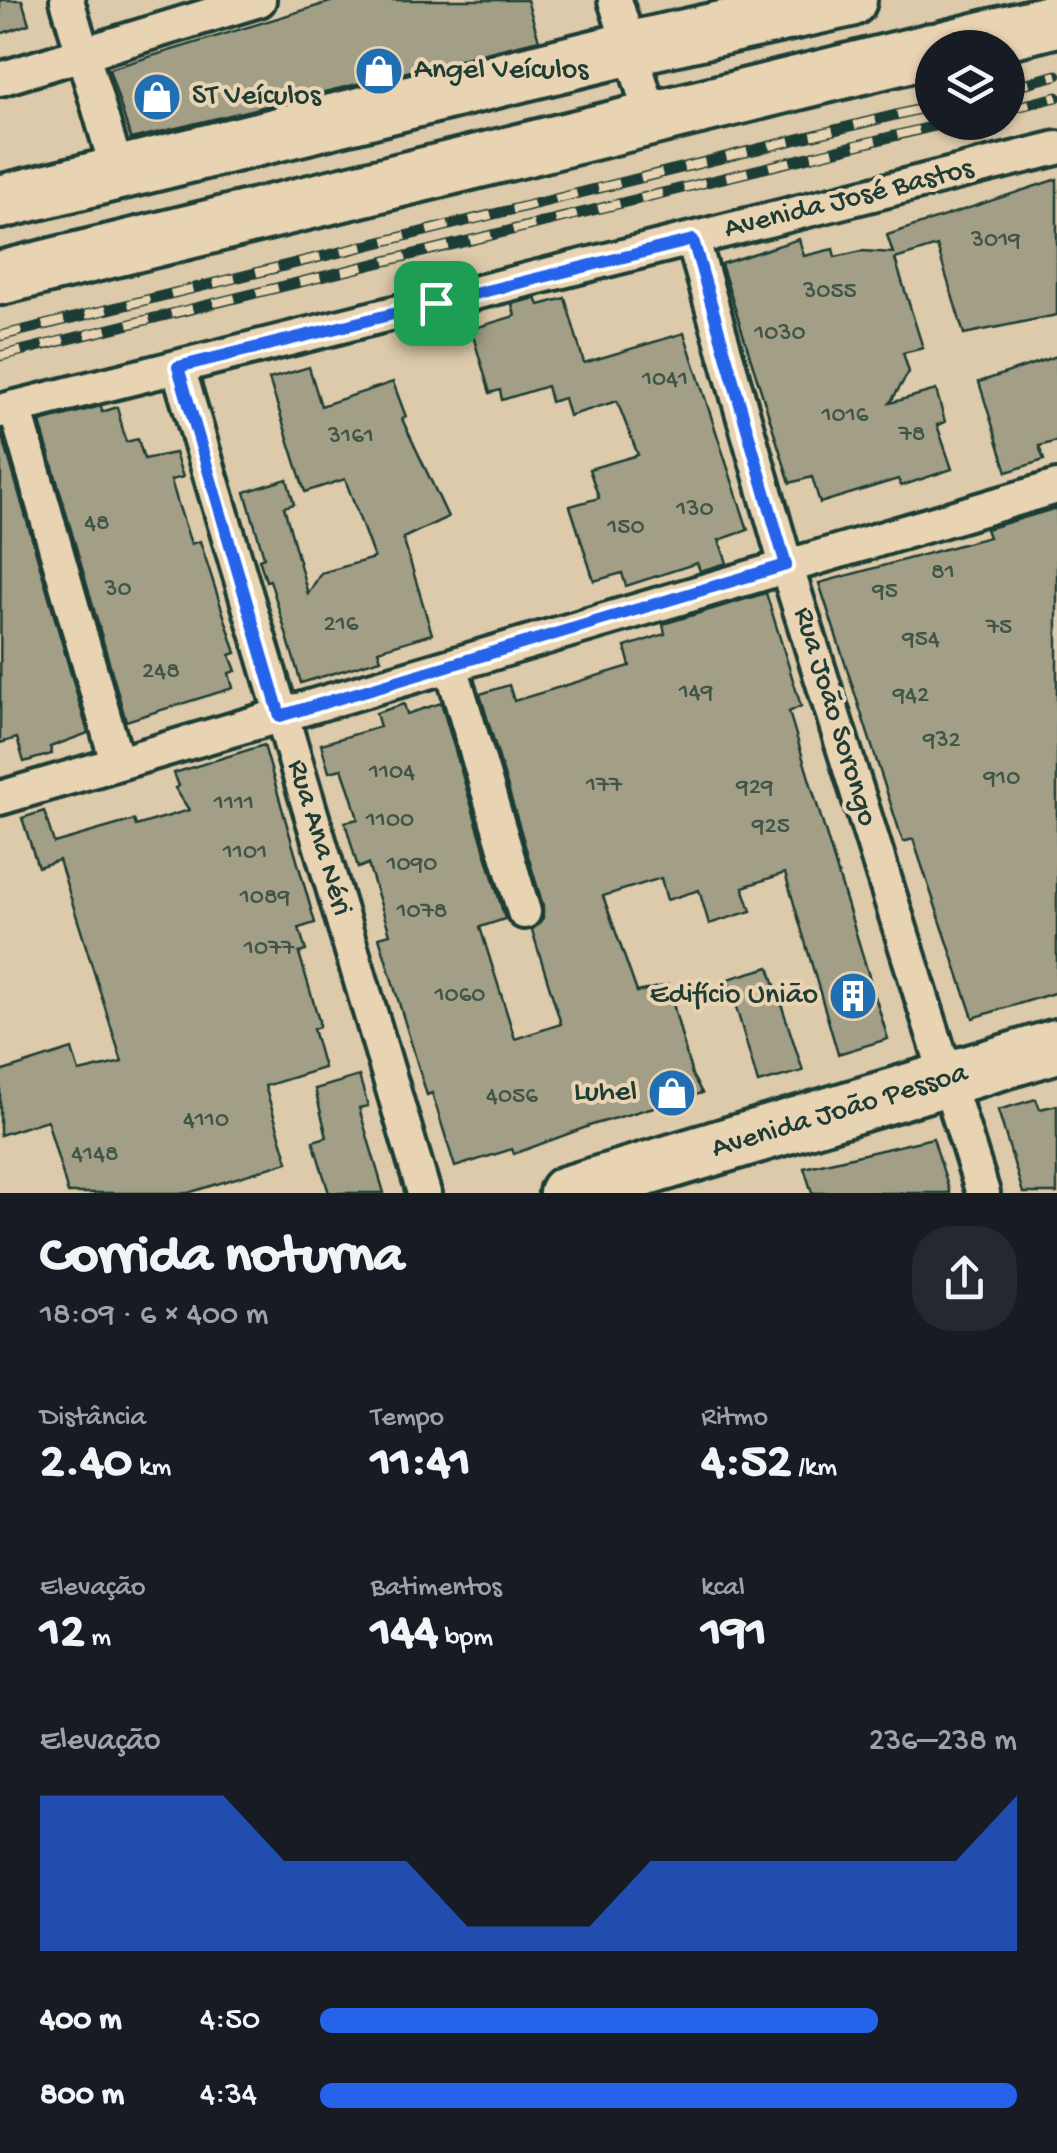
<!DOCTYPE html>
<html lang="pt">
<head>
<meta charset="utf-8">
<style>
	body { margin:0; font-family:"Gochi Hand",sans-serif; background:#242831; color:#f1f3f6; height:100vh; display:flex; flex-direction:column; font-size:38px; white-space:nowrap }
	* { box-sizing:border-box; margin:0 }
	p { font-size:32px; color:#9ea1a6 }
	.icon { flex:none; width:55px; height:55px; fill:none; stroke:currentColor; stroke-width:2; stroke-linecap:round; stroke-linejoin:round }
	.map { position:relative; height:1193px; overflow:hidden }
	.sheet { display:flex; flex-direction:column; background:#171b24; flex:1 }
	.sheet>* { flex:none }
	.controls { position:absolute; left:915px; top:30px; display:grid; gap:20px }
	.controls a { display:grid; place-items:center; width:110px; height:110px; border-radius:50%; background:#171b24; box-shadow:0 2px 8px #0004; font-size:50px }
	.pin { position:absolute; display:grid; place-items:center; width:85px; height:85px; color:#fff; margin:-42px; border-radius:20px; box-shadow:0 5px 15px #0006 }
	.round { display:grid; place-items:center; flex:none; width:105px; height:105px; border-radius:40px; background:#242831 }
	.headline { display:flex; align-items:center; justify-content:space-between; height:170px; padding:0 40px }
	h1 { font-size:55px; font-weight:700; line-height:75px }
	.stats { display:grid; grid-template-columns:repeat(3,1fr); gap:15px; height:170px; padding:10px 40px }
	.stats div { display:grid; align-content:center }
	.stats b { font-size:50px; font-weight:700 }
	.stats small { font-size:28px; font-weight:400 }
	.stats p { font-size:28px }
	.chart { height:280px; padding:20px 40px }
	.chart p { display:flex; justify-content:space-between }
	.chart svg { width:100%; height:180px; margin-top:10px; fill:#2563eb; opacity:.7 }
	ul { padding:0 40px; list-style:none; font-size:32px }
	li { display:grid; grid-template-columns:160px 120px 1fr; align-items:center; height:75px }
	li i { height:25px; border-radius:12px; background:#2563eb }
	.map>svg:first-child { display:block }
	.building { fill:#a29f86; stroke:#1f3d34; stroke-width:2.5 }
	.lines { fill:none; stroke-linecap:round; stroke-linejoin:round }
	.street-casing { stroke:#1f3d34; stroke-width:40 }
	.primary-casing { stroke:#1f3d34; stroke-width:60 }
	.street { stroke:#e8d3b2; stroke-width:32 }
	.primary { stroke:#e8d3b2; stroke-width:52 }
	.rail-casing { stroke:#1f3d34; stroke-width:11 }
	.rail { stroke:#e8d3b2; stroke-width:8; stroke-dasharray:22; stroke-linecap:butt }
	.route-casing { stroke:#fff; stroke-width:20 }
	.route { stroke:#2563eb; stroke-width:12 }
	.labels { text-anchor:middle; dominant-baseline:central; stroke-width:8; stroke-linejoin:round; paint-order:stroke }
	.number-label { font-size:25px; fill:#405648 }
	.poi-label { font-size:30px; fill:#1f3d34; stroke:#e8d3b2; text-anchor:start }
	.street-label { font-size:30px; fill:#1f3d34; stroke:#e8d3b2 }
</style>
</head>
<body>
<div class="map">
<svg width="1057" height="1193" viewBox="0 0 1057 1193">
	<rect width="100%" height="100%" fill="#dccaaa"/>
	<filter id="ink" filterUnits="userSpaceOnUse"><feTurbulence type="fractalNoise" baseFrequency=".01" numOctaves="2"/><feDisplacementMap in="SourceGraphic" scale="20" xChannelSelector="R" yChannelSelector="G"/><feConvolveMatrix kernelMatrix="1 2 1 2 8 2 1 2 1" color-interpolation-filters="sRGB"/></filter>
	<g filter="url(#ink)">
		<g class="building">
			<path d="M0,0H22L29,24L0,34Z"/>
			<path d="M337,0H527L539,40L131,139L109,69Z"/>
			<path d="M1057,179V315L964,334L937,246L895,259L923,348L903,353L909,372L890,403L936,390L945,422L937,425L952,469L901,486L898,479L820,503L812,477L790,483L721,264L799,239L804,256L833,249L835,257L862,251L893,253L887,235Z"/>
			<path d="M536,298L539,305L565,298L584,363L684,333L748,530L719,540L727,563L700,571L697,563L626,586L622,573L594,581L570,506L599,498L589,469L638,455L617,401L569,416L564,398L551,402L547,386L502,400L500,390L490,393L471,329L515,316L512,304Z"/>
			<path d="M1057,356V441L1039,446L1044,460L1007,472L979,382Z"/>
			<path d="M309,367L321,406L393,382L406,417L402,419L448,517L403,538L432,634L378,650L381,659L301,683L270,580L266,581L259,559L264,557L245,492L287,479L294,504L284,507L308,594L321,573L374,558L345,479L305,492L269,379Z"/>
			<path d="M101,406L102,412L117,407L126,442L138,439L144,459L175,453L183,477L171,480L178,504L191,544L200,541L236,653L230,655L236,671L229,673L233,688L126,721L40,422Z"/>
			<path d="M1,431L88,733L50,747L52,754L24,762L17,738L0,743Z"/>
			<path d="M1057,508V992L973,1018L913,839L903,842L819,583L989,537L986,529Z"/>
			<path d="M766,593L801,706L789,712L888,1039L838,1054L785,873L743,887L751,911L709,924L699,890L667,900L661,878L603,896L637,992L668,985L692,1075L702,1093L592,1125L514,1154L512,1149L455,1167L432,1093L427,1095L379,937L390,934L368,864L358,868L345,822L358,819L351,795L342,769L329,772L321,744L380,727L376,713L404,704L407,714L441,703L505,919L480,927L515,1039L561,1024L532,930L543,918V906L480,694L509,685L514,701L630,666L625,647L665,634L663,624Z"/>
			<path d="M264,745L315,923L299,928L306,951L299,953L319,1021V1027L313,1029L324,1068L265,1086L288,1162L188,1193H68L47,1120L0,1135V1072L72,1049L79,1072L122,1062L59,860L38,867L22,818L44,811L54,843L134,820L136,826L189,810L175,788L179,786L174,773Z"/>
			<path d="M769,967L803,1071L758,1083L728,979Z"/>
			<path d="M359,1076L368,1106L359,1108L384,1193H329L313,1141L327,1137L315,1089Z"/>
			<path d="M1036,1099L1040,1109L1057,1105V1193H1023L998,1110Z"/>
			<path d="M933,1138L950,1193H812L804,1168Z"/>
		</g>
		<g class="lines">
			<g class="street-casing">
				<g id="street">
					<path d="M67,0L118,173"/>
					<path d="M615,0L652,119"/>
					<path d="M0,79L259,0"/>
					<path d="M693,240L786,565L983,1193"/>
					<path d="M178,367L424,1193"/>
					<path d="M15,407L117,762"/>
					<path d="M0,411L1057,148"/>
					<path d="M451,666L524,912"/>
					<path d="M0,798L1057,487"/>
				</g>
			</g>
			<g class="primary-casing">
				<g id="primary">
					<path d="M943,48L1057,20"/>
					<path d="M0,202L631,48L850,0"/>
					<path d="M0,278L932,50"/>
					<path d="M566,1193L1057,1046"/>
				</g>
			</g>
			<use href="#street" class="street"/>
			<use href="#primary" class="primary"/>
			<g class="rail-casing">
				<g id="rail">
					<path d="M1008,88L1057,75"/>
					<path d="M1008,109L1057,97"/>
					<path d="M0,336L932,106"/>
					<path d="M0,356L951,122"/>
				</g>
			</g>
			<use href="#rail" class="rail"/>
		</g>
	</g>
	<g class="lines" filter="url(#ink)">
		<g class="route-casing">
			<path id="route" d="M693,240L786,565L280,716L178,367Z"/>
		</g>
		<use href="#route" class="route"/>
	</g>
	<defs>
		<g id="shop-disc" transform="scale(2.5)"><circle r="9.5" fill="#1f6fb2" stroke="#e8d3b2"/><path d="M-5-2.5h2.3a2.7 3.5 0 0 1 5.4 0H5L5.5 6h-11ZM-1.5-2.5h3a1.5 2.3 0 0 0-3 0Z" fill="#fff"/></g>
		<g id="building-disc" transform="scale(2.5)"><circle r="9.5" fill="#1f6fb2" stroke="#e8d3b2"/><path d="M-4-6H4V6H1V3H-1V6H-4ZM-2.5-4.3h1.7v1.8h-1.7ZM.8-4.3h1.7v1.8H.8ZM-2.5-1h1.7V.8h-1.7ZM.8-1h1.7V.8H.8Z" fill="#fff"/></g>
	</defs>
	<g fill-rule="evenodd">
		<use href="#shop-disc" x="379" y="71"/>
		<use href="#shop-disc" x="157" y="97"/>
		<use href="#building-disc" x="853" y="996"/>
		<use href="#shop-disc" x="672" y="1093"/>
	</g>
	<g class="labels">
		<g class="number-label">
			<text x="996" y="241">3019</text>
			<text x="830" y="292">3055</text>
			<text x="780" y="334">1030</text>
			<text x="665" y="380">1041</text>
			<text x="845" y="416">1016</text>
			<text x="912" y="435">78</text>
			<text x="351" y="437">3161</text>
			<text x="695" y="510">130</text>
			<text x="97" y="524">48</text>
			<text x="626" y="528">150</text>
			<text x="943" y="573">81</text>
			<text x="118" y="590">30</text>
			<text x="885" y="592">95</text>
			<text x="341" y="625">216</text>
			<text x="999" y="628">75</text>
			<text x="921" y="640">954</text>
			<text x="161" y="672">248</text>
			<text x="696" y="693">149</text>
			<text x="911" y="696">942</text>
			<text x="942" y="741">932</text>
			<text x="392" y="773">1104</text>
			<text x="1002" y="779">910</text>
			<text x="604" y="786">177</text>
			<text x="755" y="788">929</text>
			<text x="234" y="804">1111</text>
			<text x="390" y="821">1100</text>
			<text x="771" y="827">925</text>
			<text x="245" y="853">1101</text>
			<text x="412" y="865">1090</text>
			<text x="265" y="898">1089</text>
			<text x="422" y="912">1078</text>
			<text x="269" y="949">1077</text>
			<text x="460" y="996">1060</text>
			<text x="512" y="1097">4056</text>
			<text x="206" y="1121">4110</text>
			<text x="95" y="1155">4148</text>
		</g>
		<g class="poi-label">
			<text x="414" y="71">Angel Veículos</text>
			<text x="192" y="97">ST Veículos</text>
			<text x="818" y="996" text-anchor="end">Edifício União</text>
			<text x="637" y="1093" text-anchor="end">Luhel</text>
		</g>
		<g class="street-label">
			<text transform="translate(849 200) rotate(-14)">Avenida José Bastos</text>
			<text transform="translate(834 717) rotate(73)">Rua João Sorongo</text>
			<text transform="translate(318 838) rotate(73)">Rua Ana Néri</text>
			<text transform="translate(840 1112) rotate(-17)">Avenida João Pessoa</text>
		</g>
	</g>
</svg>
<div class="controls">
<a><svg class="icon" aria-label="layers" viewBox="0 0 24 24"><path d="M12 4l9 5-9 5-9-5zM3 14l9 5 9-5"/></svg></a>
</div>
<div class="pin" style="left:436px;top:303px;background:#1e9e55"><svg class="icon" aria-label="arrive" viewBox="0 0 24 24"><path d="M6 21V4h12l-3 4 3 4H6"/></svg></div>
</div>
<section class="sheet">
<div class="headline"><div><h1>Corrida noturna</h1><p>18:09 · 6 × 400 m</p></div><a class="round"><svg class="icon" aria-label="share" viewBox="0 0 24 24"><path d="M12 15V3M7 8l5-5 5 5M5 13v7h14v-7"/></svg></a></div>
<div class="stats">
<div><p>Distância</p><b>2.40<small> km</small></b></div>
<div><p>Tempo</p><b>11:41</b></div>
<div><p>Ritmo</p><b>4:52<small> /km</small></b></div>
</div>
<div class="stats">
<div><p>Elevação</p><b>12<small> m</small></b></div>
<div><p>Batimentos</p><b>144<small> bpm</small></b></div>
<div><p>kcal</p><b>191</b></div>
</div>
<div class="chart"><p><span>Elevação</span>236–238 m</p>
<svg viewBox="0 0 160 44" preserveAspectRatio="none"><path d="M0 44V6L10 6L20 6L30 6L40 22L50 22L60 22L70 38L80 38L90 38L100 22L110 22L120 22L130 22L140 22L150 22L160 6V44z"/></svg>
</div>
<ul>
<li><b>400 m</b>4:50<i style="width:80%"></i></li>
<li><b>800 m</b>4:34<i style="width:100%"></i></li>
</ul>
</section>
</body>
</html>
